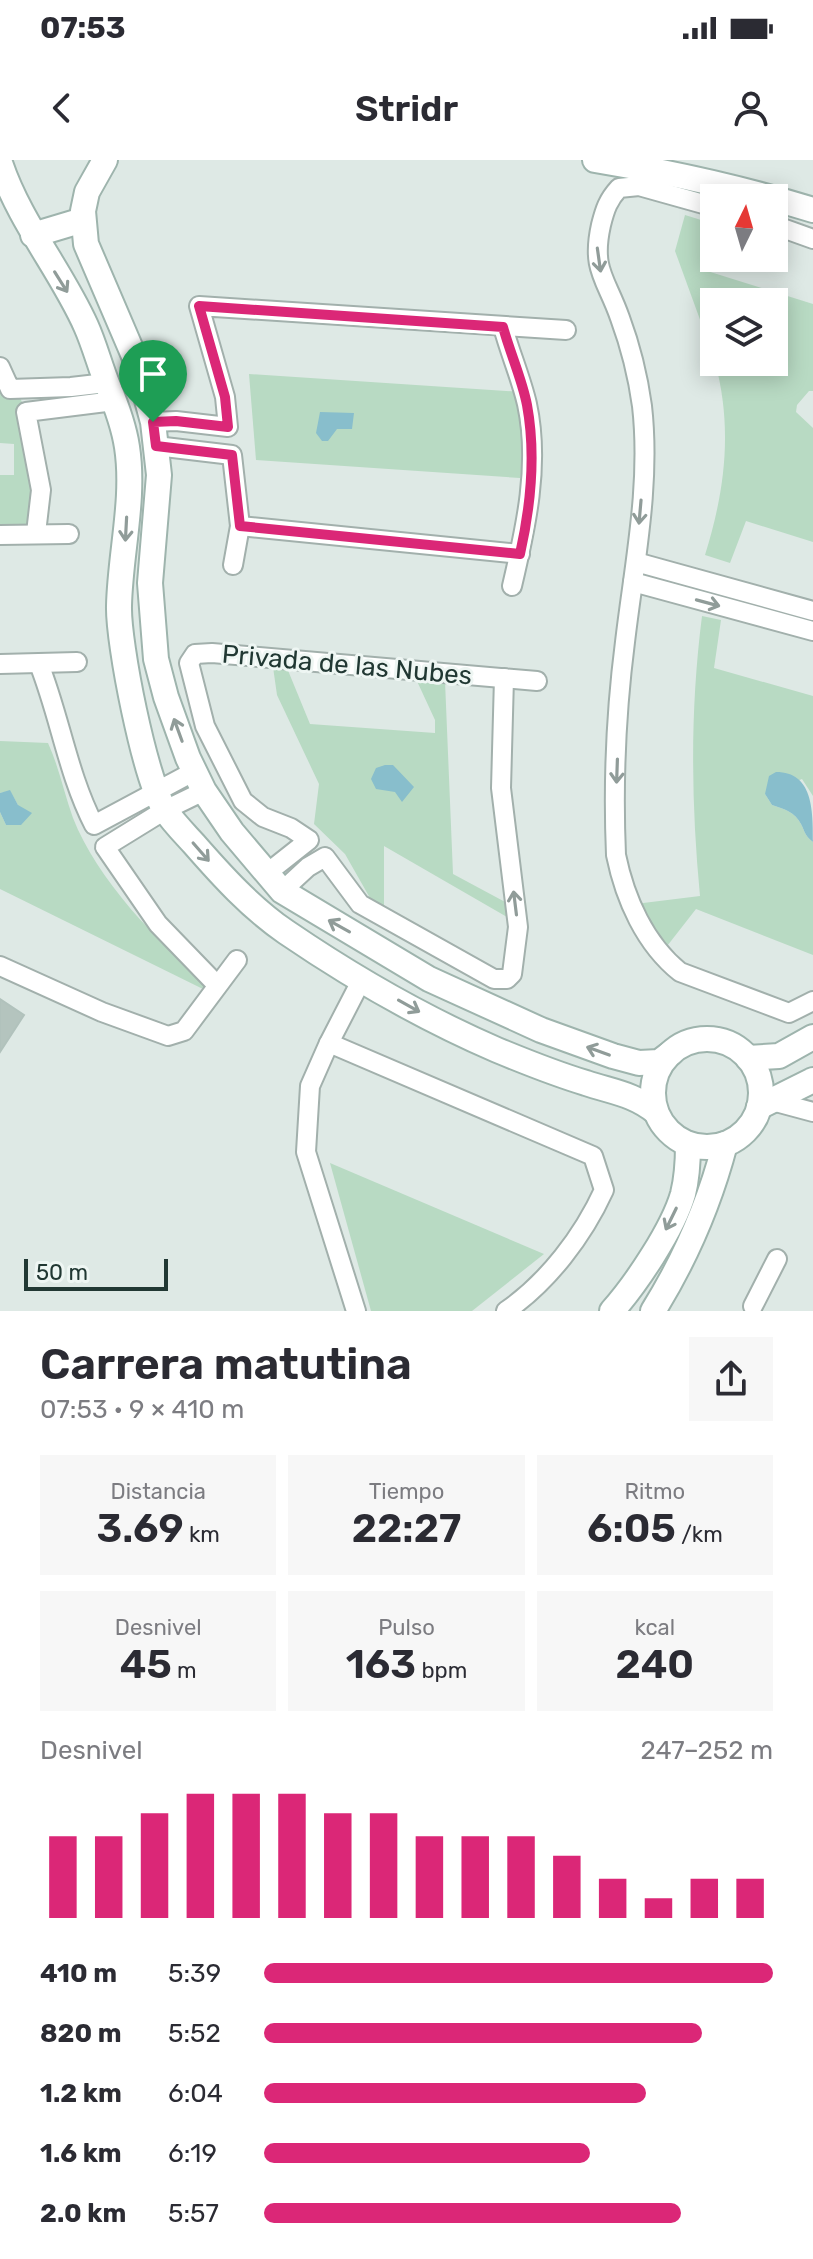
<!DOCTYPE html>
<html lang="es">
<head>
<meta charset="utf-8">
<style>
	body { margin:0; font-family:Rubik,sans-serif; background:#f7f7f7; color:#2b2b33; height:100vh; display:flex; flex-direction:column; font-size:30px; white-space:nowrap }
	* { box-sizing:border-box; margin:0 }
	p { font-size:26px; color:#7c7c81 }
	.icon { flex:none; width:44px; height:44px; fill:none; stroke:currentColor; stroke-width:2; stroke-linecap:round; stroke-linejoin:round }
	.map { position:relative; height:1151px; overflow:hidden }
	.side { display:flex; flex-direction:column; background:#fff; flex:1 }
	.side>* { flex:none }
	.needle { width:52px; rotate:5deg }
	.fabs { position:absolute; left:700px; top:24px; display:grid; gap:16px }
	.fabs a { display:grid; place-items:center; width:88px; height:88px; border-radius:0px; background:#fff; box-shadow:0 4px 20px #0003; font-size:40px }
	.scale { position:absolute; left:24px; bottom:20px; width:144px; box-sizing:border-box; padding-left:8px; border:4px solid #213833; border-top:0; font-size:22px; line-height:28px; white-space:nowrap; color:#213833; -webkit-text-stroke:6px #eef6f3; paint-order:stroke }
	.pin { position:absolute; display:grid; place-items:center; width:68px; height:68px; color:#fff; margin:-82px -34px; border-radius:50% 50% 50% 0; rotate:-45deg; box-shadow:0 0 8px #0007 }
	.pin .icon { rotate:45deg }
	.round { display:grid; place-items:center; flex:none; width:84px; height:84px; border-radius:0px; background:#f7f7f7 }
	.overview { display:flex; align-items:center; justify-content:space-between; height:136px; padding:0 40px }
	h1 { font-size:44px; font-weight:600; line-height:60px }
	.metrics { display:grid; grid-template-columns:repeat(3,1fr); gap:12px; height:136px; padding:8px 40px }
	.metrics div { display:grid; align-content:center; border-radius:0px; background:#f7f7f7; text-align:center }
	.metrics b { font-size:40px; font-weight:600 }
	.metrics small { font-size:22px; font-weight:400 }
	.metrics p { font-size:22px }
	.chart { height:224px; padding:16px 40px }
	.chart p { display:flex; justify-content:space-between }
	.chart svg { width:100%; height:144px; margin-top:8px; stroke:#db2777; stroke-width:6 }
	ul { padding:0 40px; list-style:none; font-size:26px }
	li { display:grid; grid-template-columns:128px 96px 1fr; align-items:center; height:60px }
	li i { height:20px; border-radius:10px; background:#db2777 }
	.status { display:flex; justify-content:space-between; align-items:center; height:56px; padding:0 40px; background:#fff; direction:ltr }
	.status svg { height:22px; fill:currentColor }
	header { display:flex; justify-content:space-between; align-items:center; height:104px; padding:0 40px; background:#fff; font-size:36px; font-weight:600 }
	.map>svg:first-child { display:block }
	.green { fill:#b8dac3 }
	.water { fill:#88becc }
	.building { fill:#b4c4be; stroke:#b1c2bc; stroke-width:2 }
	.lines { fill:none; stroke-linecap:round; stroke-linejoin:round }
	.street-casing { stroke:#a2b0ac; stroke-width:22 }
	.secondary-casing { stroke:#9eb4ad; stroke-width:28 }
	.street { stroke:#fff; stroke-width:18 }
	.secondary { stroke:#fff; stroke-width:24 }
	.oneway { stroke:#909c99 }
	.route-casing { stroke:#fff; stroke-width:16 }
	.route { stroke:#db2777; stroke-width:10 }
	.labels { text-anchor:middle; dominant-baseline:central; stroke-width:6; stroke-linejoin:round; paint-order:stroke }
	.street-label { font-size:26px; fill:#213833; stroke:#eef6f3 }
</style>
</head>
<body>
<div class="status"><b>07:53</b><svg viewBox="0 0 49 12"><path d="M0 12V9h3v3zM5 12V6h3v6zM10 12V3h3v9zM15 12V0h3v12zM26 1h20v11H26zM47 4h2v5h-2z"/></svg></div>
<header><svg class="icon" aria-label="back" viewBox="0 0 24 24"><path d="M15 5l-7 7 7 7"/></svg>Stridr<svg class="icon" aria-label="person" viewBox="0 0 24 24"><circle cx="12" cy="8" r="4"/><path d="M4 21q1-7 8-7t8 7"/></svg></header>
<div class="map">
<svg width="813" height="1151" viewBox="0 0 813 1151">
	<rect width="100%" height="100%" fill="#dee9e5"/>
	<g class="green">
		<path d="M685,55L714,64L704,110L813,144V231H809L797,245L796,252L813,268V382L746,361L730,403L705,395C725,331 733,268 715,202H774V142H714V198L675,91Z"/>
		<path d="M0,198L28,254L41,369L0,367V315H14V284L0,283Z"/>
		<path d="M249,214L522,232L528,292L520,318L256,300Z"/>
		<path d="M702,456L721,460L714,508L813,536V636L802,619L765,634L772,645C784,649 795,652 801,664C805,672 805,676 813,682V795L696,749L664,790L635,744L700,736C691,642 690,550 702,456Z"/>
		<path d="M273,507L287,508L310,564L435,573V560L416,519L445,521L453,714L507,743V757L384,686V748L370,738L345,694L314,664L319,624L277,535Z"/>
		<path d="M0,581L48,583C59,607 64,633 73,658C96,717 158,786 210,822L205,830L0,729V652L6,665L18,645L10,631L0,633Z"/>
		<path d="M330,1003L544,1094L472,1151H371Z"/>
	</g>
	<g class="water">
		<path d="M320,252L354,253L352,269H337L328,281H322L316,273Z"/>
		<path d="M385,605H393L414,627L402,642L395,632L376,629L371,619L376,608Z"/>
		<path d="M776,612C813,612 813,650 813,682C805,676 805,672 801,664C795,652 784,649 772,645L765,634L769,616Z"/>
		<path d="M10,630L18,645L32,653L21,665H6L0,652V633Z"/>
	</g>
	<path class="building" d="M0,839L24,855L0,892Z"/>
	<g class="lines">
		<g class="street-casing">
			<g id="street">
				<path d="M714,47L639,26L619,28C608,40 605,49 601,65C591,110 606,118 620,158C630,185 638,217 642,246C651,325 634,405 625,482C616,552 613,625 616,695C625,739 645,784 680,812L789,853L813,841"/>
				<path d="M774,65L813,79"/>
				<path d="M503,167C510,193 521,218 527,244C540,304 526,367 512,426"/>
				<path d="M0,207L10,229L71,227L106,223"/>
				<path d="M153,262L176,261L228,267L225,237L199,146L566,170"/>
				<path d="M156,286L232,295L240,366L233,405"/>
				<path d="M240,366L520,394"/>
				<path d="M36,373L41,330L26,252L114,241"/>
				<path d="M0,375L69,374"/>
				<path d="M636,402L813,451"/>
				<path d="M633,422L813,471"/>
				<path d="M0,504L77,502"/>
				<path d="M39,504C60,557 68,615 94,665L193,612"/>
				<path d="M204,631L165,650L105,687L158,764L217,825"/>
				<path d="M266,714L309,680L291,668L263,657L243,641L205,566L189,503L195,494L212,493L537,521"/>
				<path d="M282,731L308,707L325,697L360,744L494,819H507L512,814L518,767L501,628L504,518"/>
				<path d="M0,806L102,852L168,876L184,871L237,800"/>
				<path d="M329,883L593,996L604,1030C583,1076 548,1122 506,1151"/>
				<path d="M772,941L813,952"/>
				<path d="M753,1146L777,1099"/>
				<path d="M356,1151L306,992L310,926L329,883L362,819"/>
			</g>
		</g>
		<g class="secondary-casing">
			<g id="secondary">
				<path d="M105,0L87,32L83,51L86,84L137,203L153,262L159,315L150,423L156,499L166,537L188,598L204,631L232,672L282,731L429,819L541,870L613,896L639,903L659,902L671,893"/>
				<path d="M595,0C669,12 742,28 813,50"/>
				<path d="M0,3C20,63 61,110 86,166C95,186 100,207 108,226C116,245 124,267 127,287C135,339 120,394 119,446C118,483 145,620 165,650C173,662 184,673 194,684C222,716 251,748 286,772C352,817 423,858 497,890C526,902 556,914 586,923C613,932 634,934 656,952"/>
				<path d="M33,75L83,60"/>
				<circle cx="707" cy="933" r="54"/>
				<path d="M748,898L779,896L813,877"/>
				<path d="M759,947L813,920"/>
				<path d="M612,1151C636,1124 673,1069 683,1034C687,1018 688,1001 688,984"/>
				<path d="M653,1151C686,1098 709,1045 725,984"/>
			</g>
		</g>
		<use href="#street" class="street"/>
		<use href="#secondary" class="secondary"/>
	</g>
	<defs><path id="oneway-shaft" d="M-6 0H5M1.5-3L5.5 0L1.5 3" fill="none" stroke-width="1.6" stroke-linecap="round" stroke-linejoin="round" transform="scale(2)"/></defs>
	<g class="oneway">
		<use href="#oneway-shaft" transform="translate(599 100) rotate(82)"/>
		<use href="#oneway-shaft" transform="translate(61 122) rotate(58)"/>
		<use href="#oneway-shaft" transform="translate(640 352) rotate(95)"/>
		<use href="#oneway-shaft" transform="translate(126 369) rotate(93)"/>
		<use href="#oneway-shaft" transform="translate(708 443) rotate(15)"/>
		<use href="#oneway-shaft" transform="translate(178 570) rotate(-110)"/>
		<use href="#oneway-shaft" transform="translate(617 611) rotate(92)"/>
		<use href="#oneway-shaft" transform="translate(201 692) rotate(49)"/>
		<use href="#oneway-shaft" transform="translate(515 743) rotate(-97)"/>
		<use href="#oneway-shaft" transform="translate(339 766) rotate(-151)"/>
		<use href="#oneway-shaft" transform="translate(409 846) rotate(29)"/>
		<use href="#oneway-shaft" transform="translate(598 891) rotate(-160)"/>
		<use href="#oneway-shaft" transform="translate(671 1059) rotate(116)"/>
	</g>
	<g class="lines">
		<g class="route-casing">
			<path id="route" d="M199,146L503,167C510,193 522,219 527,245C536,294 531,345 520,394L240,366L232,295L156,286L153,262L176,261L228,267L225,237Z"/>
		</g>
		<use href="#route" class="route"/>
	</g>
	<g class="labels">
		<g class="street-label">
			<text transform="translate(347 505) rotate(5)">Privada de las Nubes</text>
		</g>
	</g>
</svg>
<div class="fabs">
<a><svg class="needle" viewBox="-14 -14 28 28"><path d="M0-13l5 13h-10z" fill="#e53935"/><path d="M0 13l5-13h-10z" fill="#7c7c81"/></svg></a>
<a><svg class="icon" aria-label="layers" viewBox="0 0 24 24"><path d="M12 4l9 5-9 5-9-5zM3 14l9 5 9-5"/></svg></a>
</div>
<div class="scale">50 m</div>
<div class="pin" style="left:153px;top:262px;background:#1e9e55"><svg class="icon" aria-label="arrive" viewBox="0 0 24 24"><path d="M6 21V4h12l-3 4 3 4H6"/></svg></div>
</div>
<section class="side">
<div class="overview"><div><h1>Carrera matutina</h1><p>07:53 · 9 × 410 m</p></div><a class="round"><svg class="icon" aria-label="share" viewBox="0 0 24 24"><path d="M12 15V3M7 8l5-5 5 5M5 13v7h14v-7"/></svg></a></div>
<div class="metrics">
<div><p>Distancia</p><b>3.69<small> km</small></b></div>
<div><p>Tiempo</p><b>22:27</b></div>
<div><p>Ritmo</p><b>6:05<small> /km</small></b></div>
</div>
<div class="metrics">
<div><p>Desnivel</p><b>45<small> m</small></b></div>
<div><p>Pulso</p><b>163<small> bpm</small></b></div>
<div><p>kcal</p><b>240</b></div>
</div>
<div class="chart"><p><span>Desnivel</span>247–252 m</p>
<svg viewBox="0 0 160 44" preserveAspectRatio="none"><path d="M5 44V19M15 44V19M25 44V12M35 44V6M45 44V6M55 44V6M65 44V12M75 44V12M85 44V19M95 44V19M105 44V19M115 44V25M125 44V32M135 44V38M145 44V32M155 44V32"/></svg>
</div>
<ul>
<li><b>410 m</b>5:39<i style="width:100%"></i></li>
<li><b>820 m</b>5:52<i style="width:86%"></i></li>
<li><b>1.2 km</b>6:04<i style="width:75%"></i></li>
<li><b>1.6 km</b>6:19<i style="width:64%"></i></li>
<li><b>2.0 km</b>5:57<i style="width:82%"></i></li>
</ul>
</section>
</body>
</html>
